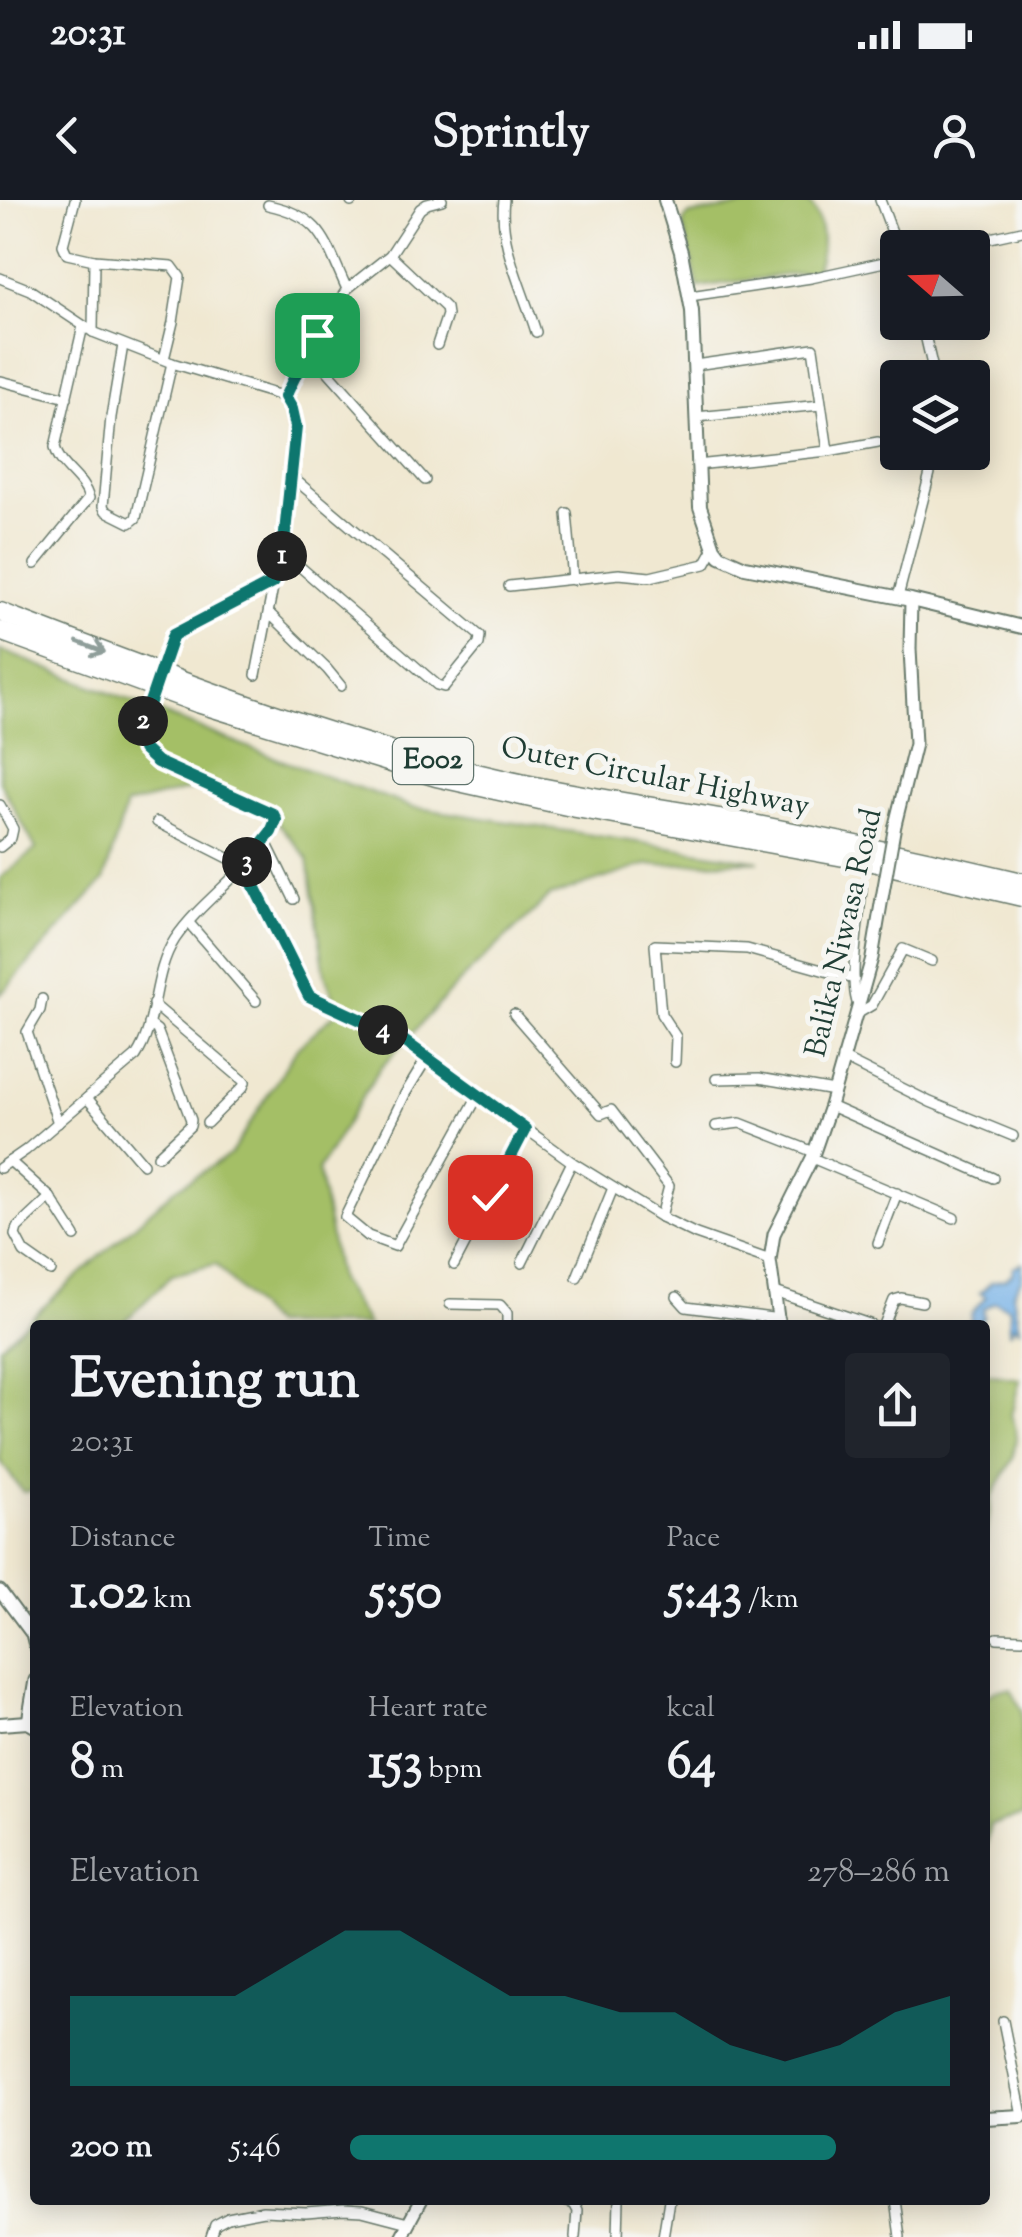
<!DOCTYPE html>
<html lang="en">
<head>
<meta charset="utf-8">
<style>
	body { margin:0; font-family:"Sorts Mill Goudy",serif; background:#20242c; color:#f1f3f6; height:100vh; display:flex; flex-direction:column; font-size:38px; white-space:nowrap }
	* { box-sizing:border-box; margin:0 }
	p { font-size:32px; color:#9ea1a6 }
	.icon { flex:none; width:55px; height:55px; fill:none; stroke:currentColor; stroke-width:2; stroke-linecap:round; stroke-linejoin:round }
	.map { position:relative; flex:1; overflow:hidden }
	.panel { position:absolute; left:30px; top:1120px; width:960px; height:885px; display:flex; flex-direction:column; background:#171b24; border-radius:10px; box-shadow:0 5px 25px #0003 }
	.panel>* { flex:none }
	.needle { width:65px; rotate:290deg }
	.fabs { position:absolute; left:880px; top:30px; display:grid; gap:20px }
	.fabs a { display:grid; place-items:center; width:110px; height:110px; border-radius:10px; background:#171b24; box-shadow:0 5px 25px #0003; font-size:50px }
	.pin { position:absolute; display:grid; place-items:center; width:85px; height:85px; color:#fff; margin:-42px; border-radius:20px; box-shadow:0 5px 15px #0006 }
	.km { position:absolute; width:50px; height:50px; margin:-25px; border-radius:50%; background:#222; color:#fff; font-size:28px; line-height:50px; text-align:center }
	.round { display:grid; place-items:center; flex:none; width:105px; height:105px; border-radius:10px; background:#20242c }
	.overview { display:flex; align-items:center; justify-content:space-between; height:170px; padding:0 40px }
	h1 { font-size:55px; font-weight:700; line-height:75px }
	.stats { display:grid; grid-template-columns:repeat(3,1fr); gap:15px; height:170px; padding:10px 40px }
	.stats div { display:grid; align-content:center }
	.stats b { font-size:50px; font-weight:700 }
	.stats small { font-size:28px; font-weight:400 }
	.stats p { font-size:28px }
	.chart { height:280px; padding:20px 40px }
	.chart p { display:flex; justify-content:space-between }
	.chart svg { width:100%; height:180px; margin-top:10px; fill:#0f766e; opacity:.7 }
	ul { padding:0 40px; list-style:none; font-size:32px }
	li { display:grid; grid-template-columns:160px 120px 1fr; align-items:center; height:75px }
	li i { height:25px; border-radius:12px; background:#0f766e }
	.status { display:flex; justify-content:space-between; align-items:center; height:70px; padding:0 50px; background:#171b24; direction:ltr }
	.status svg { height:28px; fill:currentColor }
	header { display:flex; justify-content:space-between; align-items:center; height:130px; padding:0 40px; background:#171b24; font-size:45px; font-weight:700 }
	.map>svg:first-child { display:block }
	.green { fill:#a4bf66; stroke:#627e4d; stroke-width:2.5 }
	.water { fill:#76b1e7; stroke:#4a778e; stroke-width:2.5 }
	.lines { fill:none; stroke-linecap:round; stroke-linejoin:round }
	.minor-casing { stroke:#68796b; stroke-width:12 }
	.tertiary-casing { stroke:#68796b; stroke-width:15 }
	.secondary-casing { stroke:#68796b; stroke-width:16 }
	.motorway-casing { stroke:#68796b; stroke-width:21 }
	.minor { stroke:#fff; stroke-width:9 }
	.tertiary { stroke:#fff; stroke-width:11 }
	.secondary { stroke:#fff; stroke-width:12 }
	.motorway { stroke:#fff; stroke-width:18 }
	.minor-bridge-casing { stroke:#68796b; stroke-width:12; stroke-linecap:butt }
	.tertiary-bridge-casing { stroke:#68796b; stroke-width:15; stroke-linecap:butt }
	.minor-bridge { stroke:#fff; stroke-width:9 }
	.tertiary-bridge { stroke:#fff; stroke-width:11 }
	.oneway { stroke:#8f9e9a }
	.route-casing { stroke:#fff; stroke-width:20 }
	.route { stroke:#0f766e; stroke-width:12 }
	.labels { text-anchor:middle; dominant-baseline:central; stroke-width:10; stroke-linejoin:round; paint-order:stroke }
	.shield { fill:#f6f6f2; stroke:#60746d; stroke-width:2.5 }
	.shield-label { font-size:28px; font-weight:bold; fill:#1f3d34 }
	.street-label { font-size:30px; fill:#1f3d34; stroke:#f6f6f2 }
</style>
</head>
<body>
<div class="status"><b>20:31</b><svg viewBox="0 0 49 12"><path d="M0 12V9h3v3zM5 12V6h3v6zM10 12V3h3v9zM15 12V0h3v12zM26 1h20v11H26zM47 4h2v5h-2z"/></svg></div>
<header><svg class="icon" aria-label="back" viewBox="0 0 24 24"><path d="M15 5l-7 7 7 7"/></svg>Sprintly<svg class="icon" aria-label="person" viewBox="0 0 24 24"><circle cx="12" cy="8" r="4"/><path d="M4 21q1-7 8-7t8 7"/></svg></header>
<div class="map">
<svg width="1022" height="2037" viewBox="0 0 1022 2037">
	<rect width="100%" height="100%" fill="#f6f6f2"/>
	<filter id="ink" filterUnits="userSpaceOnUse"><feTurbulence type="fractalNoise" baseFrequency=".01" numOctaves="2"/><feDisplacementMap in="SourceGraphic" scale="20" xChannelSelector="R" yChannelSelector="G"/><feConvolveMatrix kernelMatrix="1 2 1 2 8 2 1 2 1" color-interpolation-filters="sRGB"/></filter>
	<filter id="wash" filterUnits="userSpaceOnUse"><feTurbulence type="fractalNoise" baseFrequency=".0048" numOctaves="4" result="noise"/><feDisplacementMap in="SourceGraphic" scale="40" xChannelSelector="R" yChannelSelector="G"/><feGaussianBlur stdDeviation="2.25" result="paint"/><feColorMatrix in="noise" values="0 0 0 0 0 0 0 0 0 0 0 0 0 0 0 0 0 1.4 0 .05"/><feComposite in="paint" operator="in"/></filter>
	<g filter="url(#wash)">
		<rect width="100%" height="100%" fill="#f0e8d1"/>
		<g class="green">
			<path d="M779,0C786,0 798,0 805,1C824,9 827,57 814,71L698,87L683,25L685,19L690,15Z"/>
			<path d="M0,450L286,562L412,607L759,661L645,665L550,696L458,783L378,871L318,970L339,1080L368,1125H272L216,1064L172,1075L121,1125H35V1290L23,1292L0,1261V1146L174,990L231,954L297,848L339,810L325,775L308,659L276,620L211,584L126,605L104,680L0,795V678L36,649L0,582Z"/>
			<path d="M985,1174L1020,1179L1011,1215L1015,1226L1016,1239L1013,1258L992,1297L985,1344Z"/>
			<path d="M1011,1489L1022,1510V1617L990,1625L985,1652V1497L996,1490Z"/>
		</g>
		<path class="water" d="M1022,1063V1078L1013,1093L1019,1129L1013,1126L1011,1132H1009L1010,1108L995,1102L983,1109L984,1117L977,1125H970L971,1114L986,1097L980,1093L992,1082L1005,1079L1012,1074L1013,1067Z"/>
	</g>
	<g filter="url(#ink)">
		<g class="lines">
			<g class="minor-casing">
				<g id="minor">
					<path d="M75,0L63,45L67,54L94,60L172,66L180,77L173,122L164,159"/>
					<path d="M504,0C498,43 524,92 536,132"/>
					<path d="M880,0L898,48"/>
					<path d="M351,2L353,0"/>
					<path d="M268,5C324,17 325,42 347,89"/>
					<path d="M945,48L1022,31"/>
					<path d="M390,55L446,108L447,115L437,145"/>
					<path d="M0,78L30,90L93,132L172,163L285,197"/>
					<path d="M690,96L811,78L898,59"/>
					<path d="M922,122L935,178"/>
					<path d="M93,132L94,60"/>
					<path d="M123,145L111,217L103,306L106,311L130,323L136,318L172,163"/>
					<path d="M308,149L425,280"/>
					<path d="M695,165L813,148L828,251"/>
					<path d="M1,181L67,198"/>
					<path d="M285,197L308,149L347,89L390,55L420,9L427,4L442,0"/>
					<path d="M696,217L821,205"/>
					<path d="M697,265L828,251L878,242"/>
					<path d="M567,313L573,380"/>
					<path d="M283,352L437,485L444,487L479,444L480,436L292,277"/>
					<path d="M35,364L89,298C83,277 60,268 55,247L83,126"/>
					<path d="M509,386L619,374L650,377L705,364L714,348"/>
					<path d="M898,397L930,273L933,252"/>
					<path d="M269,413L327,469L341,486"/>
					<path d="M167,449L173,435L274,382L283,352L296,227L292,209L285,197"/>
					<path d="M256,475L274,382"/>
					<path d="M0,605L13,629L11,638L0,647"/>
					<path d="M157,622L244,666L309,796L400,838L572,962L661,1017L696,1034L770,1060"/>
					<path d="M265,640L294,699"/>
					<path d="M189,723L256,801"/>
					<path d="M42,799L40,810L27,832L58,923"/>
					<path d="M153,804L245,882L243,887L207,923"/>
					<path d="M859,807C847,785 860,716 862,688"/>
					<path d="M514,814L601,914L611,910L669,986L661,1017"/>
					<path d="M857,814L872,805L903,749L932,761"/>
					<path d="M149,824L157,830L191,920L190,926L158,956"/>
					<path d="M427,858L405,894L345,1017L368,1036L395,1046L479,894"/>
					<path d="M842,858L930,902L1013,936"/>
					<path d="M675,862L676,837L661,814L655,745L747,749L854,779"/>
					<path d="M716,879L759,878L834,891"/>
					<path d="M87,898L143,964"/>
					<path d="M830,906L993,978"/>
					<path d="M716,926L740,923L814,952"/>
					<path d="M812,958L954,1018"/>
					<path d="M10,961L50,997L75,1036"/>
					<path d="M0,968L26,950L136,856C158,824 152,774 175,739C204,696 255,669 276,620L273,614L157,562C140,546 137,540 144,517"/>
					<path d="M50,997L17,1028L15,1035L24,1052L51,1071"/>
					<path d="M878,1043L897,993"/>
					<path d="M522,1063L572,962"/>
					<path d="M454,1065L525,929"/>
					<path d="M577,1077L613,988"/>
					<path d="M775,1092L872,1125"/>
					<path d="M677,1097L686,1107L780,1119"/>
					<path d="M450,1104L500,1105L507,1113V1125"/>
					<path d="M884,1125L894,1100L901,1098L922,1102"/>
					<path d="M997,1438L1022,1439"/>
					<path d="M1003,1821L1022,1915"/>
					<path d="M560,2000L573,2004L577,2011L575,2037"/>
					<path d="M895,2000L900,2037"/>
					<path d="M211,2037L215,2025L228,2018L263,2011L306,2013L343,2010L362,2011L408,2023"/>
					<path d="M618,2037L619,2000"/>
					<path d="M663,2037L669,2000"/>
				</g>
			</g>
			<g class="tertiary-casing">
				<g id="tertiary">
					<path d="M895,625L915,544L910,449L911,400"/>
					<path d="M779,1125L770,1060L774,1034L812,958L830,906L872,758L882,698"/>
					<path d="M0,1391L32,1434L35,1446"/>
					<path d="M28,1522L35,1480"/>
					<path d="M401,2037L421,2000"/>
				</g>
			</g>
			<g class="secondary-casing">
				<g id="secondary">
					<path d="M665,0L681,52L692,111L700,307L714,348L720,356L745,367L911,400L1022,427"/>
					<path d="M0,1524L28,1522L35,1526"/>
					<path d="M985,1918L1022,1916"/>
				</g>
			</g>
			<g class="motorway-casing">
				<g id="motorway">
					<path d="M0,412C171,478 344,546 525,584C598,599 674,610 748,623C840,641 931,660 1022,682"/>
					<path d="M0,431L197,503L436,577L576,608L877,663L1022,697"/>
				</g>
			</g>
			<use href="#minor" class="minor"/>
			<use href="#tertiary" class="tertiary"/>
			<use href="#secondary" class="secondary"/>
			<use href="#motorway" class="motorway"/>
			<g class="minor-bridge-casing">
				<path id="minor-bridge" d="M144,517L167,449"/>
			</g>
			<g class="tertiary-bridge-casing">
				<path id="tertiary-bridge" d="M882,698L895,625"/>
			</g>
			<use href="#minor-bridge" class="minor-bridge"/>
			<use href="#tertiary-bridge" class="tertiary-bridge"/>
		</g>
		<defs><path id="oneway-shaft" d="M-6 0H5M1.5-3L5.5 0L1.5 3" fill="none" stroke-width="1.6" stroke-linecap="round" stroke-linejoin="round" transform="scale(2.5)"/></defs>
		<use class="oneway" href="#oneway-shaft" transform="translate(91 447) rotate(21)"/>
	</g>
	<g class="lines" filter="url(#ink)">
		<g class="route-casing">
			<path id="route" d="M317,135L308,149L285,197L292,209L296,227L283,352L274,382L173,435L139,534L143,549L157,562L273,614L276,620L271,632L244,666L309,796L400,838L525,929L490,997"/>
		</g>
		<use href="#route" class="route"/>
	</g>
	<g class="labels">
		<rect class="shield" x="393" y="538" width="80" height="46" rx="8"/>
		<g class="shield-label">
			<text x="433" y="561">E002</text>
		</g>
		<g class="street-label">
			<text transform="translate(655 578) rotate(11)">Outer Circular Highway</text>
			<text transform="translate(845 733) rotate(-77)">Balika Niwasa Road</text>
		</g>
	</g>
</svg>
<div class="fabs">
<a><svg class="needle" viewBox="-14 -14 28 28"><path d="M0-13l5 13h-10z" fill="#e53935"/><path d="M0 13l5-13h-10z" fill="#9ea1a6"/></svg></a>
<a><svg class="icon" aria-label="layers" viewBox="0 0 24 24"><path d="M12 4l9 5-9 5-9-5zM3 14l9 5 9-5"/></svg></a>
</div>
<div class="pin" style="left:317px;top:135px;background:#1e9e55"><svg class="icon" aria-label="arrive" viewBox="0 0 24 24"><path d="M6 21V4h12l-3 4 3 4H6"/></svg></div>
<div class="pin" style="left:490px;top:997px;background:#d93025"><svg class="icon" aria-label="check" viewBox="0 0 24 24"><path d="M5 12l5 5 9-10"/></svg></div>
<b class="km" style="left:282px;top:356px">1</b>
<b class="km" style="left:143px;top:521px">2</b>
<b class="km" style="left:247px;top:662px">3</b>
<b class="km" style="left:383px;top:830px">4</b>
<section class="panel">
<div class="overview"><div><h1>Evening run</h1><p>20:31</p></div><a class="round"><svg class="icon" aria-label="share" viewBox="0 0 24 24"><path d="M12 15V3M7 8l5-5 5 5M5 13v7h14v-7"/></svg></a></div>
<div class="stats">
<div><p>Distance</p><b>1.02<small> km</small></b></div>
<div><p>Time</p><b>5:50</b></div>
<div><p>Pace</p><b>5:43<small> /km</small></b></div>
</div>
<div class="stats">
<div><p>Elevation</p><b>8<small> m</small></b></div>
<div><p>Heart rate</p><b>153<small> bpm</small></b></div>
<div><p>kcal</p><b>64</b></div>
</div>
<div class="chart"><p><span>Elevation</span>278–286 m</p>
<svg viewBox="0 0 160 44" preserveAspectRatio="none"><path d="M0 44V22L10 22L20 22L30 22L40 14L50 6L60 6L70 14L80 22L90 22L100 26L110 26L120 34L130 38L140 34L150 26L160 22V44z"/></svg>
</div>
<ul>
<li><b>200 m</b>5:46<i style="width:81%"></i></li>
</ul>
</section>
</div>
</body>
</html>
